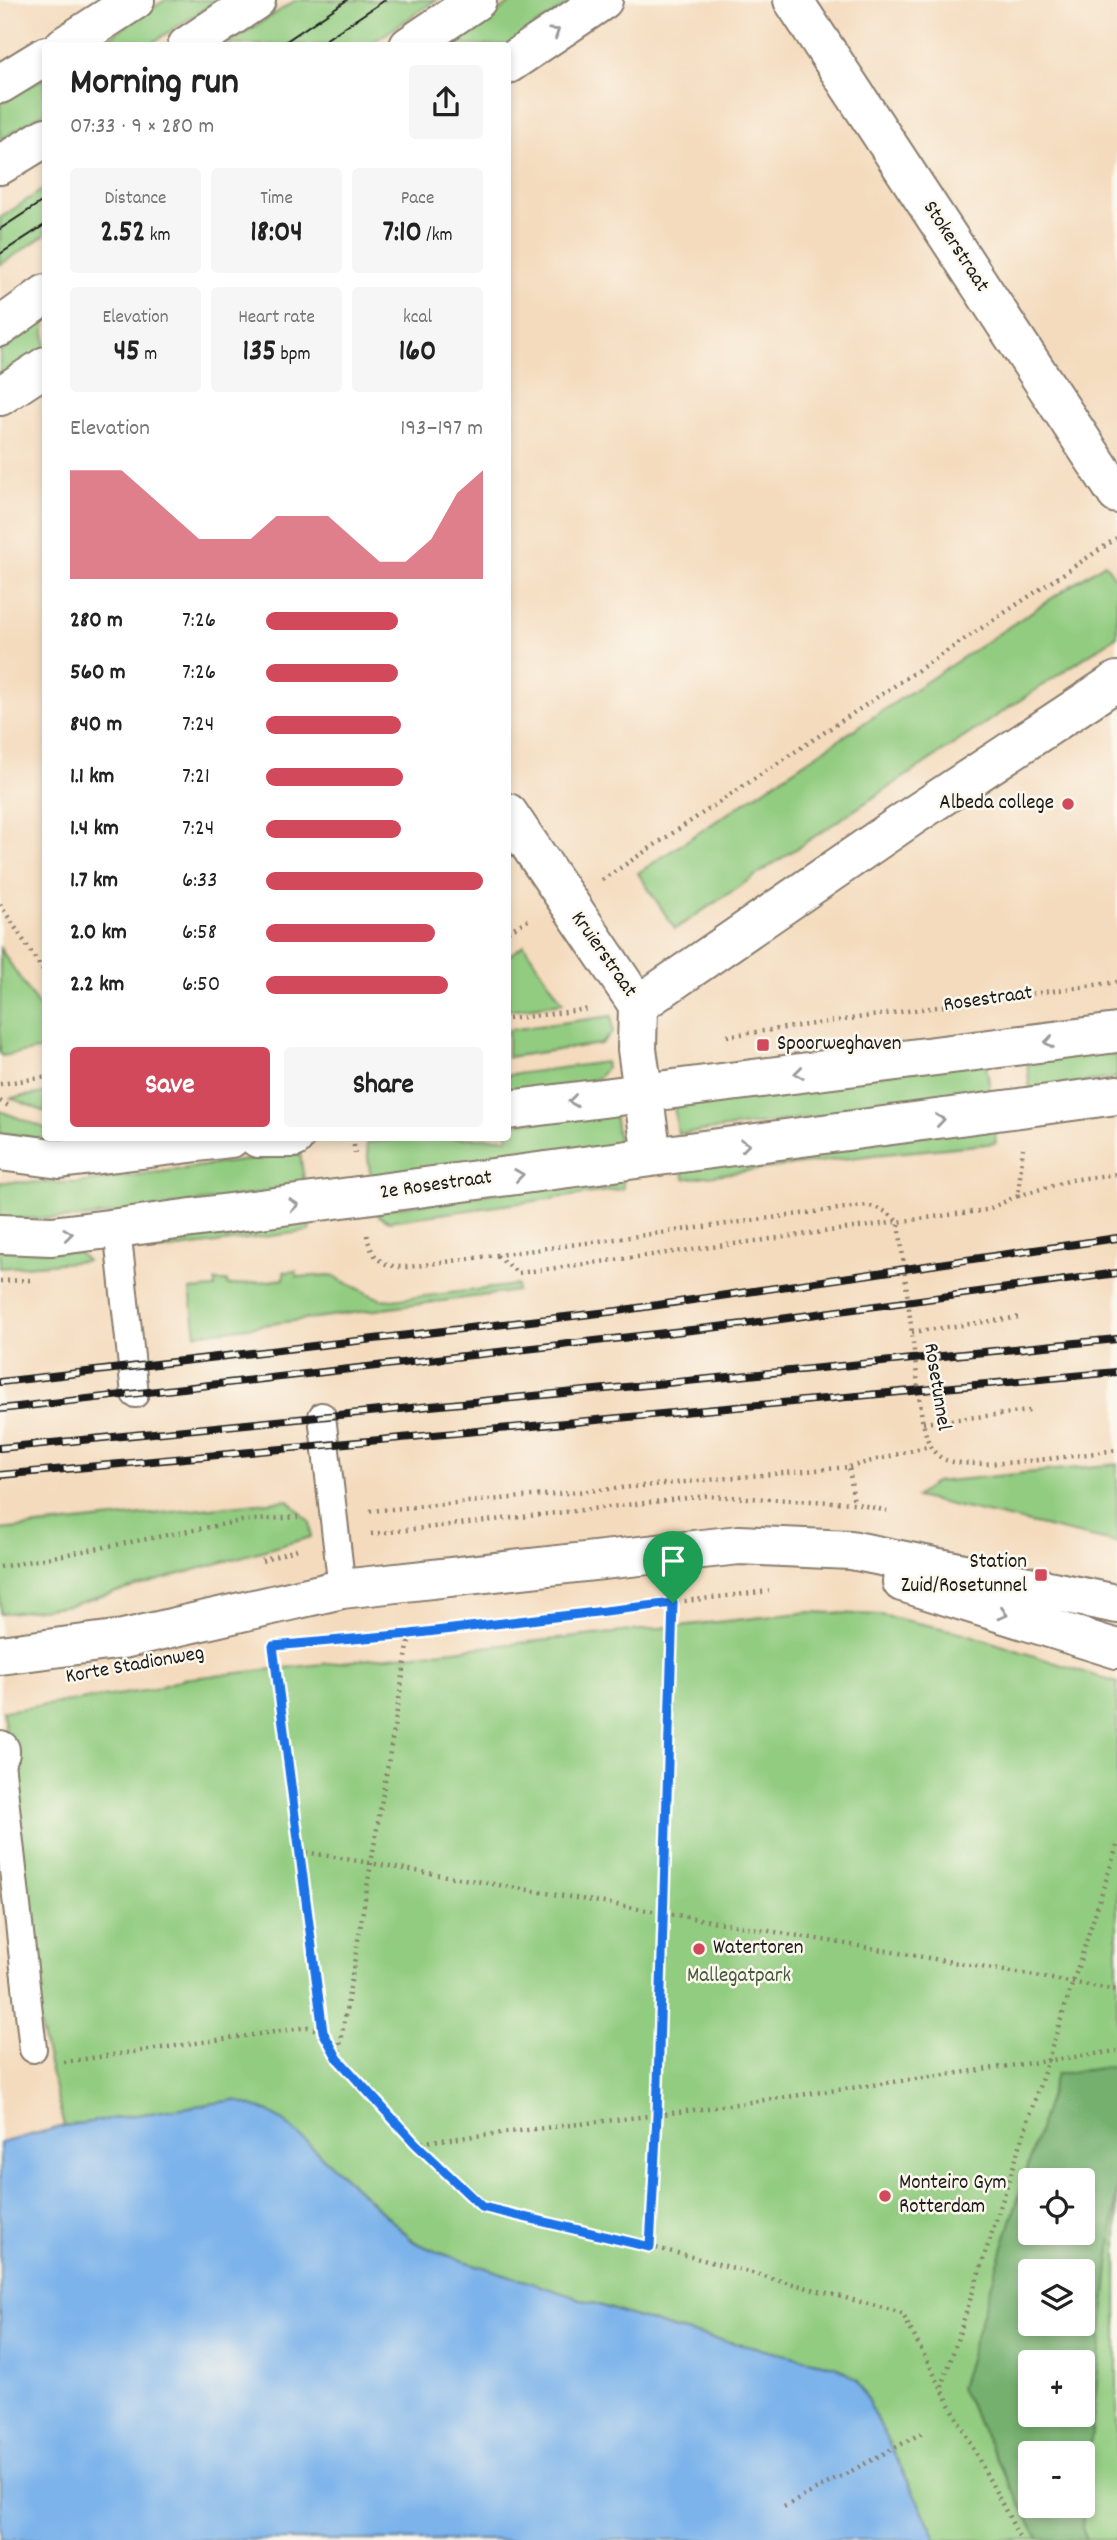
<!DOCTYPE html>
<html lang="en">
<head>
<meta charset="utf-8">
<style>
	body { margin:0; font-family:Dekko,sans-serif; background:#f6f6f6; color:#222; height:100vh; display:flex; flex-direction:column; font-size:26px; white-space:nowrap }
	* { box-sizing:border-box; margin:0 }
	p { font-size:23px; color:#767676 }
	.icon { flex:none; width:38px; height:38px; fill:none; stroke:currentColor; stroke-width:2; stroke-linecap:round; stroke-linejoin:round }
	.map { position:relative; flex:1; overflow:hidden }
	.sheet { position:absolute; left:42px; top:42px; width:469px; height:1099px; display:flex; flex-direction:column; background:#fff; border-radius:7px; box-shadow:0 4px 10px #0003 }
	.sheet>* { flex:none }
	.fabs { position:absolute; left:1018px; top:2168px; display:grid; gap:14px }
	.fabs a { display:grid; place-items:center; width:77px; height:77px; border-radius:7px; background:#fff; box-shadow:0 4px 10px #0003; font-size:35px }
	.pin { position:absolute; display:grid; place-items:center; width:60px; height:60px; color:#fff; margin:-72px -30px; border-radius:50% 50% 50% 0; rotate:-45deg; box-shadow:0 0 7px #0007 }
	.pin .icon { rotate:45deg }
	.round { display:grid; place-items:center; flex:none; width:74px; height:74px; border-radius:7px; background:#f6f6f6 }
	.headline { display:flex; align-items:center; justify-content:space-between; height:119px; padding:0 28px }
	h1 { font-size:38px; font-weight:700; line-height:52px }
	.figures { display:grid; grid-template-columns:repeat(3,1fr); gap:10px; height:119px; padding:7px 28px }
	.figures div { display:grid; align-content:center; border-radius:7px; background:#f6f6f6; text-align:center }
	.figures b { font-size:30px; font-weight:700 }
	.figures small { font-size:19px; font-weight:400 }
	.figures p { font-size:19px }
	.chart { height:196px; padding:14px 28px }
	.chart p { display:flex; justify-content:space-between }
	.chart svg { width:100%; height:126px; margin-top:7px; fill:#d1495b; opacity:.7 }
	.primary-button { display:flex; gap:14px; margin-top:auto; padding:14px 28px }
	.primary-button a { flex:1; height:80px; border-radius:7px; background:#d1495b; color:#fff; font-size:28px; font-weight:700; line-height:80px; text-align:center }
	.primary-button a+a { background:#f6f6f6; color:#222 }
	ul { padding:0 28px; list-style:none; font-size:23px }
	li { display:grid; grid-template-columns:112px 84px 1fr; align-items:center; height:52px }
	li i { height:18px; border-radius:9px; background:#d1495b }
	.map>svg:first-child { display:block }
	.green { fill:#92cc80; stroke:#57744e; stroke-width:2; fill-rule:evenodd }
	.forest { fill:#75b06e; stroke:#486645; stroke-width:2; fill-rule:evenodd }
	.water { fill:#7bb3eb; stroke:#4c6884; stroke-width:2 }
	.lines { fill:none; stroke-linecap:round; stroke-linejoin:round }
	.lane-casing { stroke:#887c6d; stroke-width:30 }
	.street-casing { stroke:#887c6d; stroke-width:42 }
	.secondary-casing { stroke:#887c6d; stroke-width:42 }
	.path { stroke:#887c6d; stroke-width:4.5; stroke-dasharray:2 5; stroke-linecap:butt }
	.lane { stroke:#fff; stroke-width:26 }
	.street { stroke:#fff; stroke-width:38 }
	.secondary { stroke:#fff; stroke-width:38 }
	.tram { stroke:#1c1c1c; stroke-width:2 }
	.rail-casing { stroke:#1c1c1c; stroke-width:8 }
	.rail { stroke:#fbf7ec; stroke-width:5; stroke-dasharray:16; stroke-linecap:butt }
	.oneway { stroke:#999 }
	.route-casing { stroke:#fff; stroke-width:14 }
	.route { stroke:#1a73e8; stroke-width:9 }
	.poi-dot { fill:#d1495b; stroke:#fbf7ec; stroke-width:2.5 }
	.labels { text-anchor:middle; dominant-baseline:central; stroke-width:5; stroke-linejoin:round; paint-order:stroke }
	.street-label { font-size:21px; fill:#1c1c1c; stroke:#fbf7ec }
	.poi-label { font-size:21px; fill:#1c1c1c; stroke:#fbf7ec; text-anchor:start }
	.park-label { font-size:21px; fill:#455a3f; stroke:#fbf7ec }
</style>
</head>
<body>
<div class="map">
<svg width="1117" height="2540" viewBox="0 0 1117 2540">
	<rect width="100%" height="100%" fill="#fbf7ec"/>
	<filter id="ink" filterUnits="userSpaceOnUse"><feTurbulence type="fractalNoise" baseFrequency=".0143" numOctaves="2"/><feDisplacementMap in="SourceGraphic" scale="14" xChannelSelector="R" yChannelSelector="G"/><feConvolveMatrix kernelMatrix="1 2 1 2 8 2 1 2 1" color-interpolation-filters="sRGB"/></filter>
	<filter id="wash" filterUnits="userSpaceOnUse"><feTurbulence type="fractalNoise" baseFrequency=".00686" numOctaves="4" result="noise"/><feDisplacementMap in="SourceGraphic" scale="28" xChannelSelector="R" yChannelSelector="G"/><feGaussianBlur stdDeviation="1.57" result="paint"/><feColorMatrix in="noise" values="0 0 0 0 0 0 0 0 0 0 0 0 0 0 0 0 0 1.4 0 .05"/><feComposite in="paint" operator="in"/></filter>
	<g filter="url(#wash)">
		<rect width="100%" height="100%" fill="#f4dbbe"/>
		<g class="green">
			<path d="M165,0H217L149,45L97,46Z"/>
			<path d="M296,0H436L369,45H226Z"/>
			<path d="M515,0H575L507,45L448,46Z"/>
			<path d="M45,77V112L0,140V104Z"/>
			<path d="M45,188V235L0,265V218Z"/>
			<path d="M45,320V350L0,380V352Z"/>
			<path d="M1105,563L1117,581V636L675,929L638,873Z"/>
			<path d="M524,945L563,1003L508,1010V956Z"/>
			<path d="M0,948L45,1016V1049L2,1056L0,1053Z"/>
			<path d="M612,1016L613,1032L601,1044L508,1057V1030Z"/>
			<path d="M1117,1042V1078L1030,1089L1026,1054Z"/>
			<path d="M985,1059L991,1095L678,1134L674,1106Z"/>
			<path d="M605,1062L606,1068L598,1078L587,1083L508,1093V1075Z"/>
			<path d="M45,1093V1112L11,1098Z"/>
			<path d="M0,1111L45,1128L46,1138H111L63,1142L0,1133Z"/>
			<path d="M614,1113L618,1141L615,1146L371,1179L366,1143L409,1138H508V1124Z"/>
			<path d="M994,1125L996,1143L875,1155L684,1179L683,1169Z"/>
			<path d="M300,1153L305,1187L83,1218L0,1219V1182L78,1183Z"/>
			<path d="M623,1175V1189L389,1221L379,1216L376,1210Z"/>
			<path d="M308,1218L310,1231L147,1252L152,1239Z"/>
			<path d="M0,1250L78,1252L87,1261L0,1268Z"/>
			<path d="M296,1271L297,1277L330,1275L380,1299L393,1300L517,1285V1291L196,1334L190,1290L215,1288V1281H227L228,1286L284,1279V1272Z"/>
			<path d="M1117,1464V1543L916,1497L935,1482Z"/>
			<path d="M288,1500L310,1522L311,1537L71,1605L0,1614V1530Z"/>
			<path d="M810,1612L881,1615L964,1633L1117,1683V2540H937L858,2381L835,2366L673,2329L437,2252L415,2242L287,2124L235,2100L64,2126L38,2018L3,1711L151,1690L182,1679ZM1031,2180H1083V2233H1031ZM1031,2272H1083V2324H1031ZM1031,2362H1083V2415H1031ZM1031,2454H1083V2506H1031Z"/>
		</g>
		<path class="forest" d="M1117,2066V2189L1082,2528L1087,2540H1039L960,2388L1056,2074ZM1031,2180H1083V2233H1031ZM1031,2272H1083V2324H1031ZM1031,2362H1083V2415H1031ZM1031,2454H1083V2506H1031Z"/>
		<path class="water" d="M235,2100L269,2112L287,2124L414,2242L437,2252L672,2329L835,2366L858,2381L937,2540H0V2143L64,2126Z"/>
	</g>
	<g filter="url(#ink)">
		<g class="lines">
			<g class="lane-casing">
				<g id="lane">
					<path d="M117,1228L135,1394"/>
					<path d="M322,1416L342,1589"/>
					<path d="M0,1753L33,2049"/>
				</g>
			</g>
			<g class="street-casing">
				<g id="street">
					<path d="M793,0L1117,494"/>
					<path d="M64,46L135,0"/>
					<path d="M508,64L603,0"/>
					<path d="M0,84L46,56"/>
					<path d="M0,396L46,366"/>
					<path d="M508,813L638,1005L637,1049L652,1156"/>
					<path d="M638,1005L911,817L1117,681"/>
					<path d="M902,1582L1117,1649"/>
					<path d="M0,1655L123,1639L342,1589L739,1545L851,1550L1117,1604"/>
					<path d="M0,1750V1753"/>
				</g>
			</g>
			<g class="secondary-casing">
				<g id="secondary">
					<path d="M187,46L256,0"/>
					<path d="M409,46L477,0"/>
					<path d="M0,165L46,137"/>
					<path d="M0,327L46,294"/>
					<path d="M508,1110L1117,1033"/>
					<path d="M258,1138H294"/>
					<path d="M0,1151L60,1159L231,1138"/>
					<path d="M0,1234L52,1236L117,1228L1117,1095"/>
				</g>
			</g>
			<g class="path">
				<path d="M602,880L1117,538"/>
				<path d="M0,904L46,975"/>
				<path d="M508,931L530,919"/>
				<path d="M508,1019L590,1009"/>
				<path d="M727,1036L1117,982"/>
				<path d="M0,1084L46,1077"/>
				<path d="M0,1101L12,1108"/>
				<path d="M353,1138L355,1154"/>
				<path d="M1018,1196L1071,1180L1117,1174"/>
				<path d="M367,1235C371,1259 384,1268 408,1267L867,1205C881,1209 890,1212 899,1224L922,1419C926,1433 927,1448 940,1457C960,1474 1085,1454 1117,1450"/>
				<path d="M497,1256L518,1273L986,1210L1018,1196L1023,1148"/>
				<path d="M0,1281L34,1280"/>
				<path d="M912,1332L1020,1317"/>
				<path d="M923,1423L1030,1411"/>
				<path d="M849,1467L929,1446"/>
				<path d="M370,1511L849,1467L854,1503"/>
				<path d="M371,1534L706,1496L854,1503L887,1511"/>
				<path d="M262,1561L301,1548"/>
				<path d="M0,1567L241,1521L298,1517"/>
				<path d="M309,1643L410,1634L769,1591"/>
				<path d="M273,1647L323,2032"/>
				<path d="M299,1851L1117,1990"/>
				<path d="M338,2058L410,1634"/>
				<path d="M64,2062L308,2027L323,2032L338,2059L415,2143L482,2207L677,2253L902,2313L1021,2540"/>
				<path d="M415,2143L657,2115L1117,2051"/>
				<path d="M650,2247L657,2115L673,1603"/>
				<path d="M942,2387L1117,1846"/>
				<path d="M784,2507L922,2433"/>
			</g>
			<use href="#lane" class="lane"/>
			<use href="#street" class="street"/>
			<use href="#secondary" class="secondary"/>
			<g class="tram">
				<path d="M279,46L347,0"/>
				<path d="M316,46L385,0"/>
				<path d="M0,229L46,199"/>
				<path d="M0,254L46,224"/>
			</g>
			<g class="rail-casing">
				<g id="rail">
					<path d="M0,1382L617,1311L1117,1238"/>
					<path d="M0,1409L744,1324L1117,1273"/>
					<path d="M0,1448L1117,1339"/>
					<path d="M0,1475L1117,1372"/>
				</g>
			</g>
			<use href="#rail" class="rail"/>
		</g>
		<defs><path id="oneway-chevron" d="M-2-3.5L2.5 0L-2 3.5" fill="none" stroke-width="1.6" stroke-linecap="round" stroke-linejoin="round" transform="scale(1.75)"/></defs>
		<g class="oneway">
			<use href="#oneway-chevron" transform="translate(555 32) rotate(-34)"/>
			<use href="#oneway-chevron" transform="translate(1049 1042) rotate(172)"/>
			<use href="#oneway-chevron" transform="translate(799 1073) rotate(173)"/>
			<use href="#oneway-chevron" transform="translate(573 1101) rotate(172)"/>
			<use href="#oneway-chevron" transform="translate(940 1120) rotate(-8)"/>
			<use href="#oneway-chevron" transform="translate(745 1145) rotate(-7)"/>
			<use href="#oneway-chevron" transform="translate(519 1175) rotate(-8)"/>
			<use href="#oneway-chevron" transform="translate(294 1205) rotate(-7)"/>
			<use href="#oneway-chevron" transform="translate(68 1234) rotate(-7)"/>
			<use href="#oneway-chevron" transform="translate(1003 1614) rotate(17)"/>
		</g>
	</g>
	<g class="lines" filter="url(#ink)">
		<g class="route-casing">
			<path id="route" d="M673,1603L657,2115L650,2247L482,2207L415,2143L338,2059L323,2032L273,1646L410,1634Z"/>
		</g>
		<use href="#route" class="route"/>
	</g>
	<g class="poi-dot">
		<circle cx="1068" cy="804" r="7"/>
		<rect x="756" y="1038" width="14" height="14" rx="3.5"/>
		<rect x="1034" y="1568" width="14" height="14" rx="3.5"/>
		<circle cx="699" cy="1949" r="7"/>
		<circle cx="885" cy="2196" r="7"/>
	</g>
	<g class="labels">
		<g class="street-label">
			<text transform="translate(955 247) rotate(57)">Stokerstraat</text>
			<text transform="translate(603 955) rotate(55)">Kruierstraat</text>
			<text transform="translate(988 1000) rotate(-8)">Rosestraat</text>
			<text transform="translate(436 1186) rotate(-8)">2e Rosestraat</text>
			<text transform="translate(936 1387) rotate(81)">Rosetunnel</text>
			<text transform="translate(135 1666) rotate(-10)">Korte Stadionweg</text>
		</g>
		<g class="poi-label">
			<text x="1054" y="804" text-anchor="end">Albeda college</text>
			<text x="777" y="1045">Spoorweghaven</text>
			<text x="1027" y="1563" text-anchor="end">Station<tspan x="1027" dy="24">Zuid/Rosetunnel</tspan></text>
			<text x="713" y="1949">Watertoren</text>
			<text x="899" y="2184">Monteiro Gym<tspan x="899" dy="24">Rotterdam</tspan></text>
		</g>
		<g class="park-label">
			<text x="739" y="1977">Mallegatpark</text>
		</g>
	</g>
</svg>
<div class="fabs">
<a><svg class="icon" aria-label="locate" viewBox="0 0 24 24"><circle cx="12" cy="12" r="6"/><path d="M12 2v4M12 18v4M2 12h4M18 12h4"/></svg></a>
<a><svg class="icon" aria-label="layers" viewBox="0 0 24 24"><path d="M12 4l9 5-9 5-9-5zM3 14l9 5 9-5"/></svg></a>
<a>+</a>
<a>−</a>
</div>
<div class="pin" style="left:673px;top:1603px;background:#1e9e55"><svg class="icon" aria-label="arrive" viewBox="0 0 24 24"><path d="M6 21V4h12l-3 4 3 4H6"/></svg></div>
<section class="sheet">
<div class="headline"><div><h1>Morning run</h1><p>07:33 · 9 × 280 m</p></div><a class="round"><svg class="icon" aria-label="share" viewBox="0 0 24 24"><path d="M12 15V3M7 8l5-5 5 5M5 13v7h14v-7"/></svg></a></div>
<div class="figures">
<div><p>Distance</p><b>2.52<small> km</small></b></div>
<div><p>Time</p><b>18:04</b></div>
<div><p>Pace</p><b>7:10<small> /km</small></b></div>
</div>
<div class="figures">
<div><p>Elevation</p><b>45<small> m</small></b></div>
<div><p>Heart rate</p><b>135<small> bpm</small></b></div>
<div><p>kcal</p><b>160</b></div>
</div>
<div class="chart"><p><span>Elevation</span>193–197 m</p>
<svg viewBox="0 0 160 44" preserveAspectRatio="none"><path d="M0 44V6L10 6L20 6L30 14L40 22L50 30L60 30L70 30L80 22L90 22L100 22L110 30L120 38L130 38L140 30L150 14L160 6V44z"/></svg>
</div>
<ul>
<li><b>280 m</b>7:26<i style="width:61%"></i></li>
<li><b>560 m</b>7:26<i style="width:61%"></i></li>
<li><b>840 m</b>7:24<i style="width:62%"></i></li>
<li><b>1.1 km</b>7:21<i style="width:63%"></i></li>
<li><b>1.4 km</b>7:24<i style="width:62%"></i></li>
<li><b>1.7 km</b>6:33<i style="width:100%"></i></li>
<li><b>2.0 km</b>6:58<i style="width:78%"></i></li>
<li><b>2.2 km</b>6:50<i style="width:84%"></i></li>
</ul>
<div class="primary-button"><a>Save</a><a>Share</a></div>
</section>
</div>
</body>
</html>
